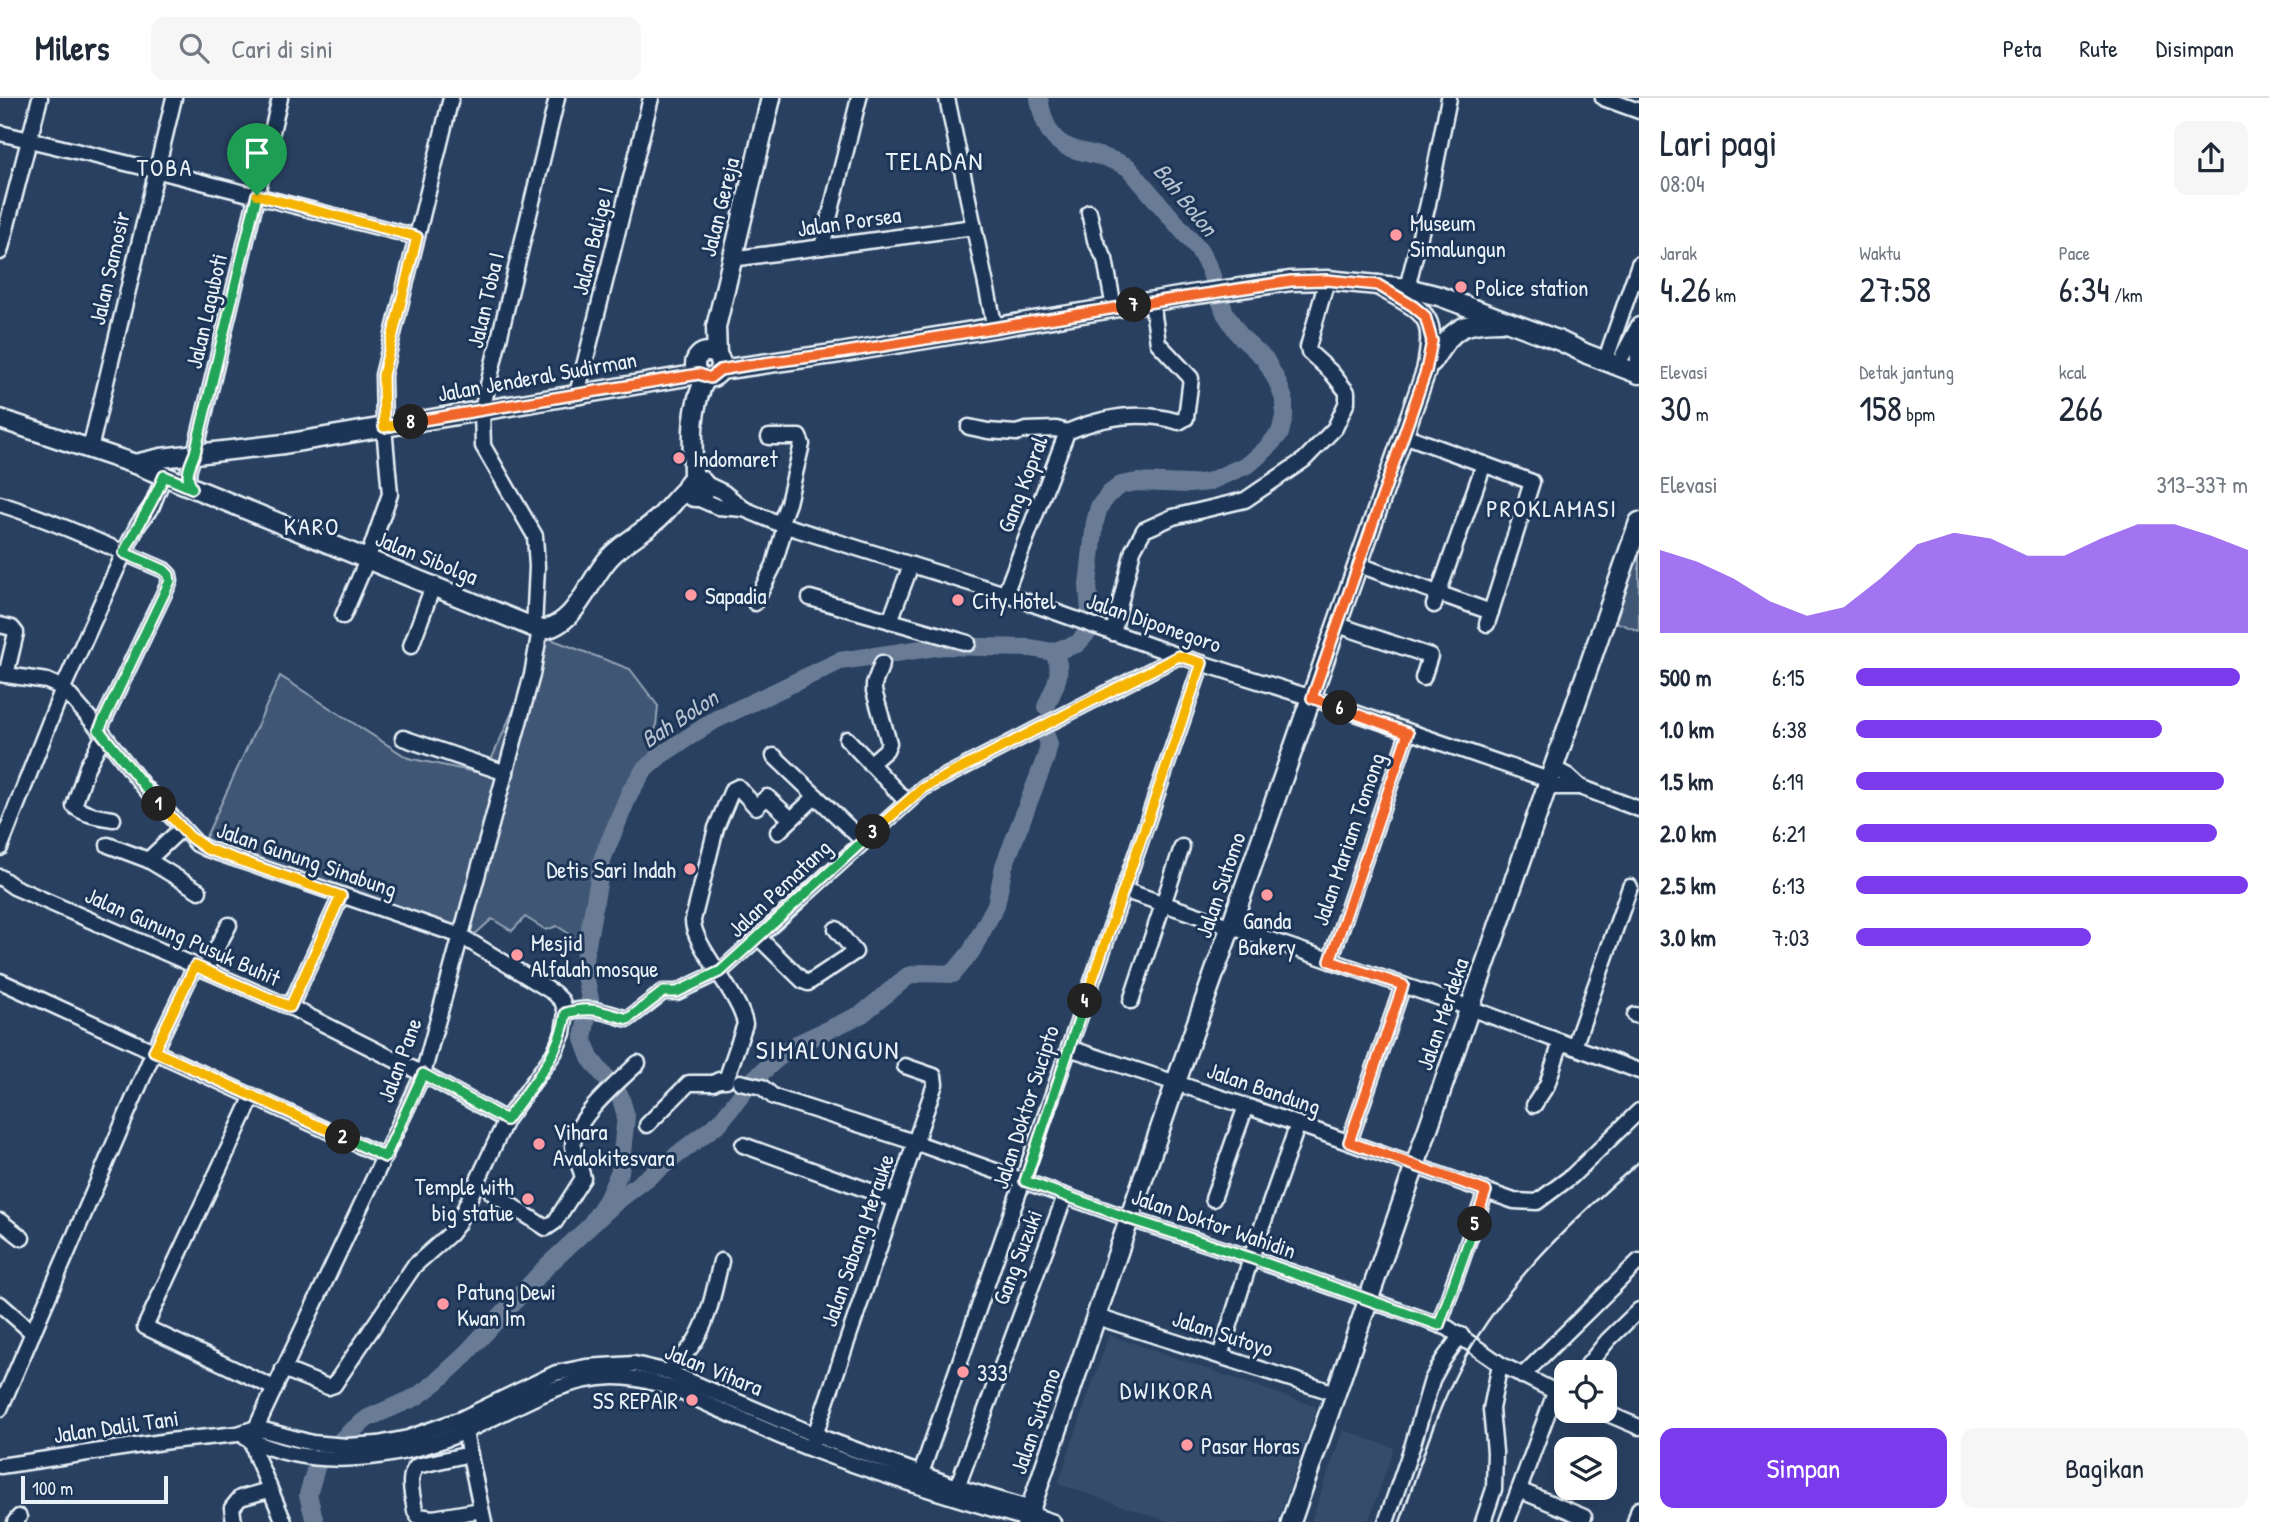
<!DOCTYPE html>
<html lang="id">
<head>
<meta charset="utf-8">
<style>
	body { margin:0; font-family:"Patrick Hand",sans-serif; background:#f6f6f7; color:#1f2937; height:100vh; display:flex; flex-direction:column; font-size:26px; white-space:nowrap }
	* { box-sizing:border-box; margin:0 }
	p { font-size:23px; color:#747a83 }
	.icon { flex:none; width:38px; height:38px; fill:none; stroke:currentColor; stroke-width:2; stroke-linecap:round; stroke-linejoin:round }
	.map { position:relative; flex:1; overflow:hidden }
	.side { display:flex; flex-direction:column; background:#fff; width:630px }
	.side>* { flex:none }
	.controls { position:absolute; left:1554px; top:1262px; display:grid; gap:14px }
	.controls a { display:grid; place-items:center; width:63px; height:63px; border-radius:14px; background:#fff; box-shadow:0 7px 28px #0002; font-size:35px }
	.scale { position:absolute; left:21px; bottom:18px; width:147px; box-sizing:border-box; padding-left:7px; border:4px solid #e8f1f8; border-top:0; font-size:19px; line-height:24px; white-space:nowrap; color:#e8f1f8; -webkit-text-stroke:5px #1d3557; paint-order:stroke }
	.pin { position:absolute; display:grid; place-items:center; width:60px; height:60px; color:#fff; margin:-72px -30px; border-radius:50% 50% 50% 0; rotate:-45deg; box-shadow:0 0 7px #0007 }
	.pin .icon { rotate:45deg }
	.km { position:absolute; width:35px; height:35px; margin:-18px; border-radius:50%; background:#222; color:#fff; font-size:19px; line-height:35px; text-align:center }
	.round { display:grid; place-items:center; flex:none; width:74px; height:74px; border-radius:14px; background:#f6f6f7 }
	.headline { display:flex; align-items:center; justify-content:space-between; height:119px; padding:0 21px }
	h1 { font-size:38px; font-weight:600; line-height:52px }
	.metrics { display:grid; grid-template-columns:repeat(3,1fr); gap:10px; height:119px; padding:7px 21px }
	.metrics div { display:grid; align-content:center }
	.metrics b { font-size:35px; font-weight:600 }
	.metrics small { font-size:19px; font-weight:400 }
	.metrics p { font-size:19px }
	.chart { height:196px; padding:14px 21px }
	.chart p { display:flex; justify-content:space-between }
	.chart svg { width:100%; height:126px; margin-top:7px; fill:#7c3aed; opacity:.7 }
	.button { display:flex; gap:14px; margin-top:auto; padding:14px 21px }
	.button a { flex:1; height:80px; border-radius:14px; background:#7c3aed; color:#fff; font-size:28px; font-weight:600; line-height:80px; text-align:center }
	.button a+a { background:#f6f6f7; color:#1f2937 }
	ul { padding:0 21px; list-style:none; font-size:23px }
	li { display:grid; grid-template-columns:112px 84px 1fr; align-items:center; height:52px }
	li i { height:18px; border-radius:9px; background:#7c3aed }
	header { display:flex; align-items:center; gap:42px; box-sizing:border-box; height:98px; padding:0 35px; background:#fff; border-bottom:2px solid #e0e1e3 }
	header strong { font-size:33px }
	nav { display:flex; gap:38px; margin-inline-start:auto; font-size:24px }
	.search { width:490px; height:63px; background:#f6f6f7; display:flex; align-items:center; gap:18px; box-sizing:border-box; padding:0 24px; border-radius:14px; color:#747a83; font-size:26px }
	main { display:flex; flex:1; min-height:0 }
	.map>svg:first-child { display:block }
	.built { fill:#364d6b }
	.green { fill:#415774; stroke:#94a4b6; stroke-width:2 }
	.lines { fill:none; stroke-linecap:round; stroke-linejoin:round }
	.river { stroke:#6b7c95; stroke-width:18 }
	.minor-casing { stroke:#e8f1f8; stroke-width:19 }
	.major-casing { stroke:#e8f1f8; stroke-width:23 }
	.minor { stroke:#1d3557; stroke-width:14 }
	.major { stroke:#1d3557; stroke-width:18 }
	.rail { stroke:#e8f1f8; stroke-width:2.5 }
	.split-1-casing { stroke:#fff; stroke-width:14 }
	.split-2-casing { stroke:#fff; stroke-width:14 }
	.split-3-casing { stroke:#fff; stroke-width:14 }
	.split-4-casing { stroke:#fff; stroke-width:14 }
	.split-5-casing { stroke:#fff; stroke-width:14 }
	.split-6-casing { stroke:#fff; stroke-width:14 }
	.split-7-casing { stroke:#fff; stroke-width:14 }
	.split-8-casing { stroke:#fff; stroke-width:14 }
	.split-9-casing { stroke:#fff; stroke-width:14 }
	.split-1 { stroke:#22a559; stroke-width:9 }
	.split-2 { stroke:#f5b400; stroke-width:9 }
	.split-3 { stroke:#22a559; stroke-width:9 }
	.split-4 { stroke:#f5b400; stroke-width:9 }
	.split-5 { stroke:#22a559; stroke-width:9 }
	.split-6 { stroke:#f0652b; stroke-width:9 }
	.split-7 { stroke:#f0652b; stroke-width:9 }
	.split-8 { stroke:#f0652b; stroke-width:9 }
	.split-9 { stroke:#f5b400; stroke-width:9 }
	.poi-dot { fill:#ff9aa2; stroke:#1d3557; stroke-width:2.5 }
	.labels { text-anchor:middle; dominant-baseline:central; stroke-width:6; stroke-linejoin:round; paint-order:stroke }
	.street-label { font-size:23px; fill:#e8f1f8; stroke:#1d3557 }
	.poi-label { font-size:23px; fill:#e8f1f8; stroke:#1d3557; text-anchor:start }
	.neighbourhood-label { font-size:24px; letter-spacing:2px; fill:#e8f1f8; stroke:#1d3557 }
	.water-label { font-size:24px; font-style:italic; fill:#b6c2d0; stroke:#1d3557 }
	.quarter-label { font-size:26px; letter-spacing:2px; fill:#e8f1f8; stroke:#1d3557 }
</style>
</head>
<body>
<header>
<strong>Milers</strong>
<div class="search"><svg class="icon" aria-label="search" viewBox="0 0 24 24"><circle cx="10" cy="10" r="6"/><path d="M15 15l6 6"/></svg>Cari di sini</div>
<nav><a>Peta</a><a>Rute</a><a>Disimpan</a></nav>
</header>
<main>
<div class="map">
<svg width="1639" height="1424" viewBox="0 0 1639 1424">
	<rect width="100%" height="100%" fill="#294061"/>
	<filter id="ink" filterUnits="userSpaceOnUse"><feTurbulence type="fractalNoise" baseFrequency=".0143" numOctaves="2"/><feDisplacementMap in="SourceGraphic" scale="14" xChannelSelector="R" yChannelSelector="G"/><feConvolveMatrix kernelMatrix="1 2 1 2 8 2 1 2 1" color-interpolation-filters="sRGB"/></filter>
	<g filter="url(#ink)">
		<g class="built">
			<path d="M1109,1237L1317,1309L1277,1424H1170L1058,1386Z"/>
			<path d="M1343,1332L1394,1350L1368,1424H1311Z"/>
		</g>
		<g class="green">
			<path d="M1639,446V533L1613,523Z"/>
			<path d="M545,539L630,571L658,608L653,657L624,694L601,753L582,844L557,828L546,832L525,819L512,833L492,821L473,838L204,743L280,578L408,660L485,676Z"/>
		</g>
		<g class="lines">
			<g class="river">
				<path d="M1046,609C1053,591 1066,573 1053,554L1063,550"/>
				<path d="M589,1129L607,1102L620,1073L626,1018L620,998L590,960L583,941L590,901L583,868L603,759L630,694L644,672L661,657L715,622L840,563L943,548L1031,550L1053,554L1077,546L1089,533L1090,515L1088,487L1095,424L1099,409L1109,396L1121,387L1137,384L1189,386L1208,384L1249,366L1265,352L1280,335L1284,319V301L1277,283L1265,261L1240,238L1225,215L1209,170L1199,152L1128,69C1082,44 1050,67 1039,0"/>
				<path d="M315,1424L308,1397L317,1366L350,1334L368,1320L416,1299L435,1285L459,1263L548,1167L617,1103L720,1024L754,981L778,960L797,946L862,916L908,878L921,875L953,876L971,854L996,807L1004,768L1046,659L1049,646L1045,635"/>
			</g>
			<g class="minor-casing">
				<g id="minor">
					<path d="M947,0L995,230"/>
					<path d="M1603,0L1639,13"/>
					<path d="M0,35L155,72L417,139"/>
					<path d="M1089,114L1095,142L1105,161L1114,210"/>
					<path d="M822,149L859,0"/>
					<path d="M0,154L40,0"/>
					<path d="M731,161L974,129"/>
					<path d="M1407,190L1428,106L1449,0"/>
					<path d="M1637,234L1638,263"/>
					<path d="M1609,252L1639,166"/>
					<path d="M1623,257L1639,227"/>
					<path d="M577,296L651,0"/>
					<path d="M969,329L988,333L1016,335L1027,332L1056,331L1067,334"/>
					<path d="M1404,337L1532,384L1487,526"/>
					<path d="M769,339H799L802,346L788,405L780,426"/>
					<path d="M90,351L174,0"/>
					<path d="M702,384L723,394L744,411"/>
					<path d="M192,390C184,377 190,368 195,355L280,0"/>
					<path d="M695,399L718,409L744,411L780,426L1005,496L1179,558L1312,600L1549,682"/>
					<path d="M0,406C57,424 110,449 164,472L169,477L170,483L99,632"/>
					<path d="M1359,467L1491,514"/>
					<path d="M1005,496L1067,334C1102,319 1142,312 1179,324L1186,320L1191,280L1158,245L1152,204"/>
					<path d="M810,500L968,545"/>
					<path d="M755,505L774,467L785,428"/>
					<path d="M1434,507L1484,366"/>
					<path d="M343,518L367,462L390,396L384,329L383,277L451,0"/>
					<path d="M890,523L911,467"/>
					<path d="M0,527L12,530L16,535L6,577"/>
					<path d="M1338,527L1430,558L1423,580"/>
					<path d="M534,530L537,469L535,438L483,348L482,312L557,0"/>
					<path d="M1113,535L1133,452L1144,432L1173,419L1245,402L1304,362L1335,330L1347,304V294L1331,274L1309,254L1308,249L1327,182"/>
					<path d="M411,548L433,488"/>
					<path d="M0,576L47,583L63,590L104,637L144,689L197,746L207,751L461,838L554,895L562,903L566,914L563,935L554,955L506,1022L457,1127L450,1136L414,1168L334,1287L328,1289L283,1271"/>
					<path d="M104,637L87,669L74,708C84,717 100,719 113,721"/>
					<path d="M403,640L506,675"/>
					<path d="M847,641L907,704"/>
					<path d="M774,658L863,743"/>
					<path d="M870,666L886,652L889,645L874,593V586L882,565"/>
					<path d="M1553,670L1568,678L1580,689"/>
					<path d="M1547,689H1580L1639,711"/>
					<path d="M778,734L816,698"/>
					<path d="M108,747L148,762L182,730"/>
					<path d="M0,750L63,590L124,455L138,427L152,408L164,378"/>
					<path d="M148,762L199,793"/>
					<path d="M0,779L14,789L290,909L423,976L506,1022"/>
					<path d="M1123,792L1470,910L1639,973"/>
					<path d="M759,840L803,883L808,885L855,854L836,831"/>
					<path d="M1330,863L1408,635"/>
					<path d="M205,872L229,827"/>
					<path d="M0,883L385,1059"/>
					<path d="M1131,903L1182,749"/>
					<path d="M290,909L341,798"/>
					<path d="M566,914C592,908 604,914 628,921L663,894H677L721,873L923,690L1179,558"/>
					<path d="M1635,917L1639,918"/>
					<path d="M1574,949L1630,789"/>
					<path d="M1069,950L1246,1008L1514,1103L1537,1104L1572,1078L1639,1013"/>
					<path d="M740,984L762,989L774,999L914,1044L1130,1121L1251,1160L1448,1230L1500,1266L1566,1299"/>
					<path d="M253,998L145,1229L274,1290"/>
					<path d="M1534,1007L1547,987L1561,944"/>
					<path d="M647,1027L689,985H713L719,982H726L745,926C740,896 692,847 693,822L716,730L732,692L738,689L756,709L767,699L791,721"/>
					<path d="M1349,1044L1403,887"/>
					<path d="M743,1047L895,1102"/>
					<path d="M492,1095L546,1130L555,1124L583,1080C581,1069 574,1059 573,1048C573,1021 620,983 638,965"/>
					<path d="M1213,1101L1246,1008"/>
					<path d="M0,1123L22,1140"/>
					<path d="M0,1206L33,1235"/>
					<path d="M1097,1219L1335,1295"/>
					<path d="M1439,1227L1486,1093"/>
					<path d="M1220,1258L1251,1160L1298,1026"/>
					<path d="M668,1274C675,1266 684,1258 691,1249C709,1225 714,1192 721,1163"/>
					<path d="M1582,1274L1608,1242L1639,1212"/>
					<path d="M1522,1278L1639,1163"/>
					<path d="M0,1311L154,953L195,868"/>
					<path d="M1599,1312L1639,1329"/>
					<path d="M463,1325L484,1424"/>
					<path d="M246,1340C314,1374 399,1362 466,1333C515,1311 559,1280 614,1279C651,1279 681,1294 714,1309C746,1323 778,1338 811,1351C882,1378 954,1400 1027,1421"/>
					<path d="M812,1346L935,986L934,978L905,968"/>
					<path d="M470,1356L417,1368C406,1379 413,1398 415,1413L418,1418L433,1420L481,1412"/>
					<path d="M0,1368L169,1343L238,1336L256,1330L312,1345L347,1348L378,1346L408,1340L461,1321L556,1275L586,1269L634,1266L668,1274L815,1337L957,1389L1031,1411"/>
					<path d="M917,1387C1014,1114 1107,839 1202,565"/>
					<path d="M1519,1392L1584,1419"/>
					<path d="M955,1395L1065,1098"/>
					<path d="M1029,1416L1053,1424"/>
					<path d="M15,1424L19,1419"/>
					<path d="M234,1424L232,1410L240,1400L269,1392"/>
					<path d="M284,1424L256,1358L253,1347L256,1330L423,976L532,577L540,532"/>
					<path d="M1386,1424L1413,1346L1432,1282L1443,1262L1461,1237"/>
					<path d="M1483,1424L1494,1391L1495,1354L1491,1311L1500,1266"/>
					<path d="M1507,1424L1555,1295"/>
					<path d="M1635,1424L1639,1411"/>
				</g>
			</g>
			<g class="major-casing">
				<g id="major">
					<circle cx="708" cy="267" r="13"/>
					<path d="M717,257L716,229L771,0"/>
					<path d="M1432,264C1452,231 1461,224 1501,224"/>
					<path d="M720,272L840,255L1197,196L1291,183L1327,182L1407,190L1439,198L1560,243L1587,256L1639,276"/>
					<path d="M0,321L135,366L540,532C577,528 588,482 610,459C625,443 646,433 661,418C670,409 677,399 687,390"/>
					<path d="M135,366L161,360L284,346L699,276"/>
					<circle cx="696" cy="390" r="9"/>
					<path d="M693,382C693,347 689,311 706,280"/>
					<path d="M1026,1424L1176,984L1426,273C1438,215 1426,215 1378,187"/>
					<path d="M1291,1424L1639,424"/>
				</g>
			</g>
			<use href="#minor" class="minor"/>
			<use href="#major" class="major"/>
			<path class="rail" d="M1400,1424C1417,1377 1431,1328 1453,1283C1494,1196 1567,1127 1639,1064"/>
		</g>
	</g>
	<g class="lines" filter="url(#ink)">
		<g class="split-1-casing">
			<path id="split-1" d="M159,706L99,632L170,483L169,477L164,472L124,455C137,428 153,405 164,378L192,390C184,377 190,368 195,355L257,97"/>
		</g>
		<g class="split-2-casing">
			<path id="split-2" d="M159,706L190,739L207,751L341,798L290,909L195,868L154,953L343,1039"/>
		</g>
		<g class="split-3-casing">
			<path id="split-3" d="M343,1039L385,1059L423,976L506,1022C531,988 560,957 566,915C592,907 604,915 628,921L663,894H677L721,873L873,734"/>
		</g>
		<g class="split-4-casing">
			<path id="split-4" d="M873,734L923,690L1179,558L1202,565L1085,903"/>
		</g>
		<g class="split-5-casing">
			<path id="split-5" d="M1085,903L1025,1083L1130,1121L1251,1160L1439,1227L1475,1126"/>
		</g>
		<g class="split-6-casing">
			<path id="split-6" d="M1340,610L1408,635L1330,863L1403,887L1349,1044L1486,1093L1475,1126"/>
		</g>
		<g class="split-7-casing">
			<path id="split-7" d="M1134,207L1291,183L1327,182L1378,187L1413,208L1425,218L1432,243L1426,273L1312,600L1340,610"/>
		</g>
		<g class="split-8-casing">
			<path id="split-8" d="M411,324L699,276L710,280L720,272L749,267L840,255L1134,207"/>
		</g>
		<g class="split-9-casing">
			<path id="split-9" d="M257,97L417,139L383,277L384,329L411,324"/>
		</g>
		<use href="#split-1" class="split-1"/>
		<use href="#split-2" class="split-2"/>
		<use href="#split-3" class="split-3"/>
		<use href="#split-4" class="split-4"/>
		<use href="#split-5" class="split-5"/>
		<use href="#split-6" class="split-6"/>
		<use href="#split-7" class="split-7"/>
		<use href="#split-8" class="split-8"/>
		<use href="#split-9" class="split-9"/>
	</g>
	<g class="poi-dot">
		<circle cx="1396" cy="137" r="7"/>
		<circle cx="1461" cy="189" r="7"/>
		<circle cx="679" cy="360" r="7"/>
		<circle cx="691" cy="497" r="7"/>
		<circle cx="958" cy="502" r="7"/>
		<circle cx="690" cy="771" r="7"/>
		<circle cx="1267" cy="797" r="7"/>
		<circle cx="517" cy="857" r="7"/>
		<circle cx="539" cy="1046" r="7"/>
		<circle cx="528" cy="1101" r="7"/>
		<circle cx="443" cy="1206" r="7"/>
		<circle cx="963" cy="1274" r="7"/>
		<circle cx="692" cy="1302" r="7"/>
		<circle cx="1187" cy="1347" r="7"/>
	</g>
	<g class="labels">
		<g class="street-label">
			<text transform="translate(719 109) rotate(-76)">Jalan Gereja</text>
			<text transform="translate(849 123) rotate(-8)">Jalan Porsea</text>
			<text transform="translate(592 143) rotate(-76)">Jalan Balige I</text>
			<text transform="translate(109 170) rotate(-77)">Jalan Samosir</text>
			<text transform="translate(485 202) rotate(-77)">Jalan Toba I</text>
			<text transform="translate(206 213) rotate(-77)">Jalan Laguboti</text>
			<text transform="translate(537 278) rotate(-10)">Jalan Jenderal Sudirman</text>
			<text transform="translate(1022 386) rotate(-69)">Gang Kopral</text>
			<text transform="translate(427 459) rotate(22)">Jalan Sibolga</text>
			<text transform="translate(1154 524) rotate(19)">Jalan Diponegoro</text>
			<text transform="translate(1348 741) rotate(-71)">Jalan Mariam Tomong</text>
			<text transform="translate(307 761) rotate(19)">Jalan Gunung Sinabung</text>
			<text transform="translate(1220 787) rotate(-71)">Jalan Sutomo</text>
			<text transform="translate(779 790) rotate(-43)">Jalan Pematang</text>
			<text transform="translate(183 838) rotate(24)">Jalan Gunung Pusuk Buhit</text>
			<text transform="translate(1442 916) rotate(-71)">Jalan Merdeka</text>
			<text transform="translate(399 962) rotate(-70)">Jalan Pane</text>
			<text transform="translate(1264 990) rotate(19)">Jalan Bandung</text>
			<text transform="translate(1025 1009) rotate(-72)">Jalan Doktor Sucipto</text>
			<text transform="translate(1214 1125) rotate(19)">Jalan Doktor Wahidin</text>
			<text transform="translate(857 1142) rotate(-71)">Jalan Sabang Merauke</text>
			<text transform="translate(1017 1159) rotate(-69)">Gang Suzuki</text>
			<text transform="translate(1223 1235) rotate(18)">Jalan Sutoyo</text>
			<text transform="translate(714 1271) rotate(22)">Jalan Vihara</text>
			<text transform="translate(1035 1323) rotate(-71)">Jalan Sutomo</text>
			<text transform="translate(116 1328) rotate(-8)">Jalan Dalil Tani</text>
		</g>
		<g class="poi-label">
			<text x="1410" y="124">Museum<tspan x="1410" dy="26">Simalungun</tspan></text>
			<text x="1475" y="189">Police station</text>
			<text x="693" y="360">Indomaret</text>
			<text x="705" y="497">Sapadia</text>
			<text x="972" y="502">City Hotel</text>
			<text x="676" y="771" text-anchor="end">Detis Sari Indah</text>
			<text x="1267" y="822" text-anchor="middle">Ganda<tspan x="1267" dy="26">Bakery</tspan></text>
			<text x="531" y="844">Mesjid<tspan x="531" dy="26">Alfalah mosque</tspan></text>
			<text x="553" y="1033">Vihara<tspan x="553" dy="26">Avalokitesvara</tspan></text>
			<text x="514" y="1088" text-anchor="end">Temple with<tspan x="514" dy="26">big statue</tspan></text>
			<text x="457" y="1193">Patung Dewi<tspan x="457" dy="26">Kwan Im</tspan></text>
			<text x="977" y="1274">333</text>
			<text x="678" y="1302" text-anchor="end">SS REPAIR</text>
			<text x="1201" y="1347">Pasar Horas</text>
		</g>
		<g class="neighbourhood-label">
			<text x="165" y="69">TOBA</text>
			<text x="1552" y="410">PROKLAMASI</text>
			<text x="312" y="428">KARO</text>
			<text x="1167" y="1292">DWIKORA</text>
		</g>
		<g class="water-label">
			<text transform="translate(1186 101) rotate(51)">Bah Bolon</text>
			<text transform="translate(679 620) rotate(-33)">Bah Bolon</text>
		</g>
		<g class="quarter-label">
			<text x="935" y="62">TELADAN</text>
			<text x="828" y="951">SIMALUNGUN</text>
		</g>
	</g>
</svg>
<div class="controls">
<a><svg class="icon" aria-label="locate" viewBox="0 0 24 24"><circle cx="12" cy="12" r="6"/><path d="M12 2v4M12 18v4M2 12h4M18 12h4"/></svg></a>
<a><svg class="icon" aria-label="layers" viewBox="0 0 24 24"><path d="M12 4l9 5-9 5-9-5zM3 14l9 5 9-5"/></svg></a>
</div>
<div class="scale">100 m</div>
<div class="pin" style="left:257px;top:97px;background:#1e9e55"><svg class="icon" aria-label="arrive" viewBox="0 0 24 24"><path d="M6 21V4h12l-3 4 3 4H6"/></svg></div>
<b class="km" style="left:159px;top:706px">1</b>
<b class="km" style="left:343px;top:1039px">2</b>
<b class="km" style="left:873px;top:734px">3</b>
<b class="km" style="left:1085px;top:903px">4</b>
<b class="km" style="left:1475px;top:1126px">5</b>
<b class="km" style="left:1340px;top:610px">6</b>
<b class="km" style="left:1134px;top:207px">7</b>
<b class="km" style="left:411px;top:324px">8</b>
</div>
<section class="side">
<div class="headline"><div><h1>Lari pagi</h1><p>08:04</p></div><a class="round"><svg class="icon" aria-label="share" viewBox="0 0 24 24"><path d="M12 15V3M7 8l5-5 5 5M5 13v7h14v-7"/></svg></a></div>
<div class="metrics">
<div><p>Jarak</p><b>4.26<small> km</small></b></div>
<div><p>Waktu</p><b>27:58</b></div>
<div><p>Pace</p><b>6:34<small> /km</small></b></div>
</div>
<div class="metrics">
<div><p>Elevasi</p><b>30<small> m</small></b></div>
<div><p>Detak jantung</p><b>158<small> bpm</small></b></div>
<div><p>kcal</p><b>266</b></div>
</div>
<div class="chart"><p><span>Elevasi</span>313–337 m</p>
<svg viewBox="0 0 160 44" preserveAspectRatio="none"><path d="M0 44V15L10 19L20 25L30 33L40 38L50 35L60 25L70 13L80 9L90 11L100 17L110 17L120 11L130 6L140 6L150 10L160 15V44z"/></svg>
</div>
<ul>
<li><b>500 m</b>6:15<i style="width:98%"></i></li>
<li><b>1.0 km</b>6:38<i style="width:78%"></i></li>
<li><b>1.5 km</b>6:19<i style="width:94%"></i></li>
<li><b>2.0 km</b>6:21<i style="width:92%"></i></li>
<li><b>2.5 km</b>6:13<i style="width:100%"></i></li>
<li><b>3.0 km</b>7:03<i style="width:60%"></i></li>
</ul>
<div class="button"><a>Simpan</a><a>Bagikan</a></div>
</section>
</main>
</body>
</html>
